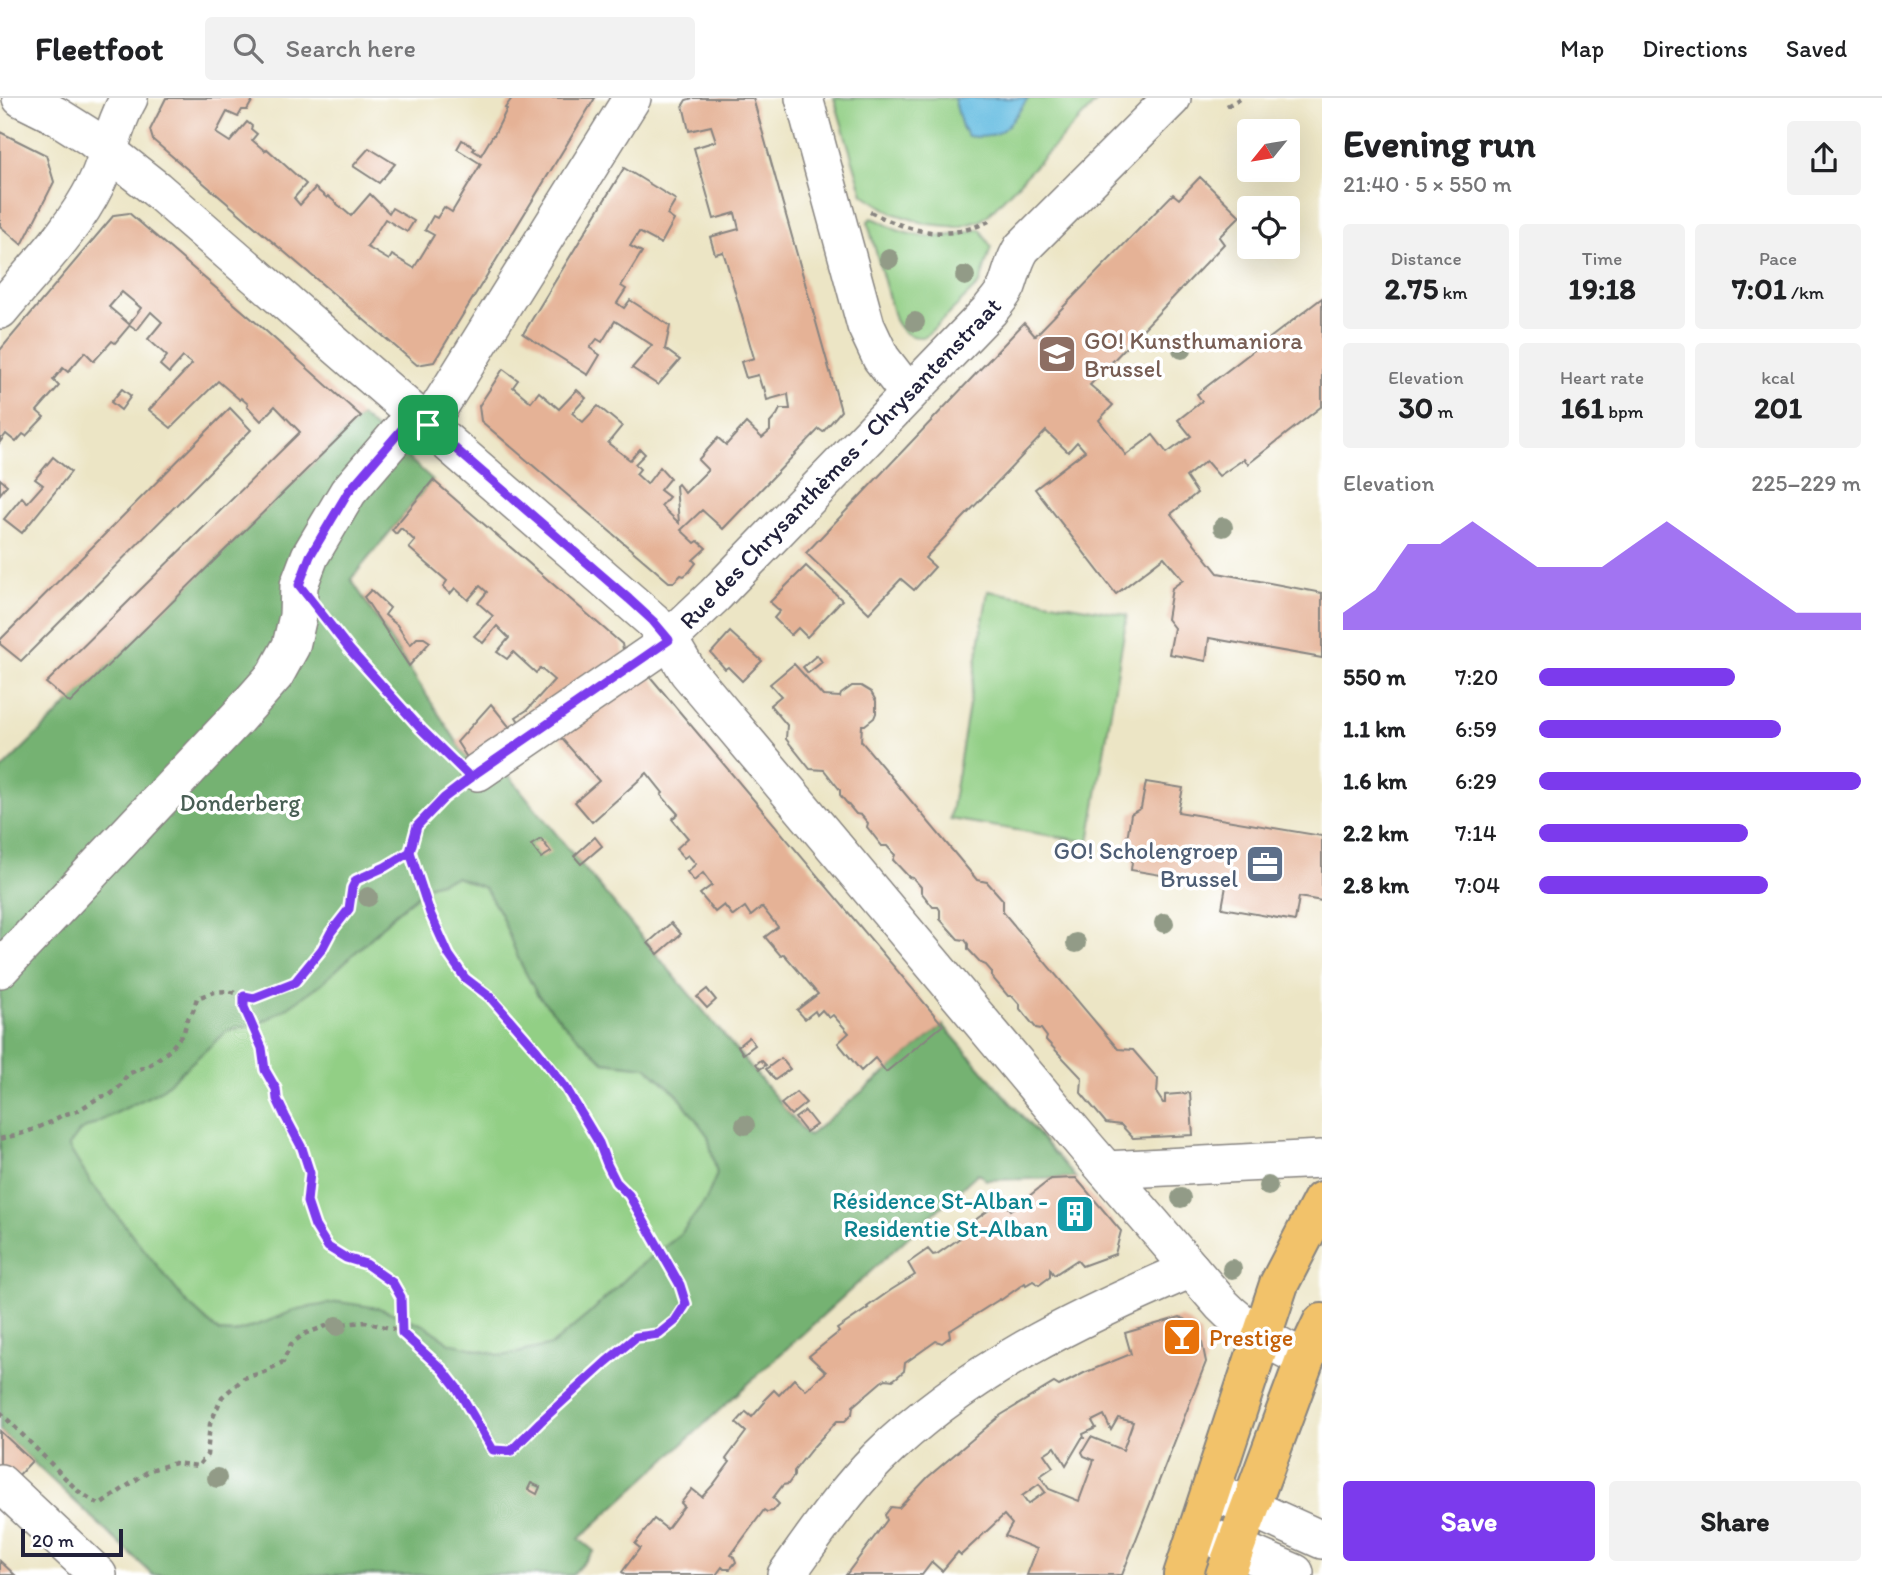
<!DOCTYPE html>
<html lang="en">
<head>
<meta charset="utf-8">
<style>
	body { margin:0; font-family:Itim,sans-serif; background:#f2f2f2; color:#202124; height:100vh; display:flex; flex-direction:column; font-size:26px; white-space:nowrap }
	* { box-sizing:border-box; margin:0 }
	p { font-size:23px; color:#757577 }
	.icon { flex:none; width:38px; height:38px; fill:none; stroke:currentColor; stroke-width:2; stroke-linecap:round; stroke-linejoin:round }
	.map { position:relative; flex:1; overflow:hidden }
	.sheet { display:flex; flex-direction:column; background:#fff; width:560px }
	.sheet>* { flex:none }
	.needle { width:46px; rotate:240deg }
	.fabs { position:absolute; left:1237px; top:21px; display:grid; gap:14px }
	.fabs a { display:grid; place-items:center; width:63px; height:63px; border-radius:7px; background:#fff; box-shadow:0 7px 28px #0002; font-size:35px }
	.scale { position:absolute; left:21px; bottom:18px; width:102px; box-sizing:border-box; padding-left:7px; border:4px solid #22223b; border-top:0; font-size:19px; line-height:24px; white-space:nowrap; color:#22223b; -webkit-text-stroke:5px #fff; paint-order:stroke }
	.pin { position:absolute; display:grid; place-items:center; width:60px; height:60px; color:#fff; margin:-30px; border-radius:14px; box-shadow:0 4px 10px #0006 }
	.round { display:grid; place-items:center; flex:none; width:74px; height:74px; border-radius:7px; background:#f2f2f2 }
	.summary { display:flex; align-items:center; justify-content:space-between; height:119px; padding:0 21px }
	h1 { font-size:38px; font-weight:700; line-height:52px }
	.figures { display:grid; grid-template-columns:repeat(3,1fr); gap:10px; height:119px; padding:7px 21px }
	.figures div { display:grid; align-content:center; border-radius:7px; background:#f2f2f2; text-align:center }
	.figures b { font-size:30px; font-weight:700 }
	.figures small { font-size:19px; font-weight:400 }
	.figures p { font-size:19px }
	.chart { height:196px; padding:14px 21px }
	.chart p { display:flex; justify-content:space-between }
	.chart svg { width:100%; height:126px; margin-top:7px; fill:#7c3aed; opacity:.7 }
	.action { display:flex; gap:14px; margin-top:auto; padding:14px 21px }
	.action a { flex:1; height:80px; border-radius:7px; background:#7c3aed; color:#fff; font-size:28px; font-weight:700; line-height:80px; text-align:center }
	.action a+a { background:#f2f2f2; color:#202124 }
	ul { padding:0 21px; list-style:none; font-size:23px }
	li { display:grid; grid-template-columns:112px 84px 1fr; align-items:center; height:52px }
	li i { height:18px; border-radius:9px; background:#7c3aed }
	header { display:flex; align-items:center; gap:42px; box-sizing:border-box; height:98px; padding:0 35px; background:#fff; border-bottom:2px solid #e0e0e0 }
	header strong { font-size:33px }
	nav { display:flex; gap:38px; margin-inline-start:auto; font-size:24px }
	.search { width:490px; height:63px; background:#f2f2f2; display:flex; align-items:center; gap:18px; box-sizing:border-box; padding:0 24px; border-radius:7px; color:#757577; font-size:26px }
	main { display:flex; flex:1; min-height:0 }
	.map>svg:first-child { display:block }
	.green { fill:#92cf85; stroke:#5a7860; stroke-width:2 }
	.forest { fill:#75b272; stroke:#4c6a56; stroke-width:2; fill-rule:evenodd }
	.water { fill:#63bce1; stroke:#426f8e; stroke-width:2 }
	.building { fill:#e5b296; fill-rule:evenodd }
	.lines { fill:none; stroke-linecap:round; stroke-linejoin:round }
	.minor-casing { stroke:#878480; stroke-width:40 }
	.major-casing { stroke:#878480; stroke-width:42 }
	.path { stroke:#878480; stroke-width:4.5; stroke-dasharray:5 5; stroke-linecap:butt }
	.minor { stroke:#fff; stroke-width:37 }
	.major { stroke:#f2c26a; stroke-width:38 }
	.tree { fill:#929b87 }
	.route-casing { stroke:#fff; stroke-width:14 }
	.route { stroke:#7c3aed; stroke-width:9 }
	.labels { text-anchor:middle; dominant-baseline:central; stroke-width:7; stroke-linejoin:round; paint-order:stroke }
	.education-label { font-size:24px; fill:#785e54; stroke:#fff; text-anchor:start }
	.street-label { font-size:24px; fill:#22223b; stroke:#fff }
	.park-label { font-size:24px; fill:#495f55; stroke:#fff }
	.service-label { font-size:24px; fill:#4e5e75; stroke:#fff; text-anchor:end }
	.culture-label { font-size:24px; fill:#0d838f; stroke:#fff; text-anchor:end }
	.food-label { font-size:24px; fill:#c56008; stroke:#fff; text-anchor:start }
</style>
</head>
<body>
<header>
<strong>Fleetfoot</strong>
<div class="search"><svg class="icon" aria-label="search" viewBox="0 0 24 24"><circle cx="10" cy="10" r="6"/><path d="M15 15l6 6"/></svg>Search here</div>
<nav><a>Map</a><a>Directions</a><a>Saved</a></nav>
</header>
<main>
<div class="map">
<svg width="1322" height="1477" viewBox="0 0 1322 1477">
	<rect width="100%" height="100%" fill="#fff"/>
	<filter id="ink" filterUnits="userSpaceOnUse"><feTurbulence type="fractalNoise" baseFrequency=".0143" numOctaves="2"/><feDisplacementMap in="SourceGraphic" scale="14" xChannelSelector="R" yChannelSelector="G"/><feConvolveMatrix kernelMatrix="1 2 1 2 8 2 1 2 1" color-interpolation-filters="sRGB"/></filter>
	<filter id="wash" filterUnits="userSpaceOnUse"><feTurbulence type="fractalNoise" baseFrequency=".00686" numOctaves="4" result="noise"/><feDisplacementMap in="SourceGraphic" scale="28" xChannelSelector="R" yChannelSelector="G"/><feGaussianBlur stdDeviation="1.57" result="paint"/><feColorMatrix in="noise" values="0 0 0 0 0 0 0 0 0 0 0 0 0 0 0 0 0 1.4 0 .05"/><feComposite in="paint" operator="in"/></filter>
	<g filter="url(#wash)">
		<rect width="100%" height="100%" fill="#ece5c5"/>
		<g class="green">
			<path d="M834,0H1100L987,118L980,123L958,129L927,126L892,115L863,96Z"/>
			<path d="M871,120C881,122 887,128 897,132C926,143 951,139 980,131L991,149L980,185L925,239C910,240 902,235 895,222L869,129L868,123Z"/>
			<path d="M988,493L1127,517L1089,744L950,721Z"/>
			<path d="M456,779L485,790L501,817L519,862L537,896L603,964L646,969L677,996L708,1038L717,1076L706,1102L680,1137L636,1171L589,1216L552,1247L503,1258L450,1245L426,1228L263,1225L233,1235L219,1234L186,1204L91,1085L68,1049L80,1033L160,993L227,933L262,924L321,886L372,839L394,816L430,787Z"/>
		</g>
		<path class="forest" d="M361,318L433,382L351,481L483,684L503,670L574,758L808,1038L943,927L1076,1080L986,1082L978,1075L579,1441L594,1453L572,1477H153L0,1333V673ZM456,779L485,790L501,817L519,862L537,896L569,931L604,964L646,969L677,996L708,1038L717,1076L706,1102L680,1137L636,1171L589,1216L552,1247L503,1258L450,1245L426,1228L379,1210L339,1204L298,1211L263,1225L234,1235L219,1234L186,1204L91,1085L68,1048L80,1033L160,993L227,933L262,924L284,912L321,886L372,839L394,816L430,787Z"/>
		<path class="water" d="M954,0H1028C1012,24 1001,44 968,38L962,29Z"/>
		<g id="blocks">
			<g class="building">
				<path d="M166,0H254L247,12H242L238,19L227,14L216,35L230,44L247,24L252,28L251,31L257,36L252,42L265,53L267,51L306,86L294,100L300,107L315,90L327,100L328,98L351,118L370,96L389,115L392,110L414,123L407,134L385,121L367,149L389,162L392,157L414,170L434,137L425,132L433,118L437,120L444,109L452,114L481,66L457,51L462,42L475,50L473,52L481,57L493,37H494L507,11L505,10L512,0H595L434,264L417,267L153,42L150,32Z"/>
				<path d="M693,0H753L841,313L823,334L819,331L723,431L702,412L681,432L695,445L698,443L706,450L693,462L696,465L689,474L684,478L681,477L674,484H669L481,323L479,308L503,271L518,282L513,289L531,304L539,294L559,311L577,292L586,300L572,315L583,324L598,308L622,328L608,345L630,362L640,351L645,356L635,366L640,371L636,376L647,386L660,369L670,380L660,392L669,399L661,408L679,425L676,388L678,386L685,395L708,372L698,362L718,340L726,347L746,325L762,340L770,333V325L777,317L780,311H790L788,296L767,302L764,289L762,290L758,277L746,280L741,264L754,260L727,166L723,154L715,156L710,139L739,131L735,115L714,121L694,50L716,43L711,28L689,33L683,7L686,2Z"/>
				<path d="M0,34L46,57L54,84L22,147L0,128Z"/>
				<path d="M369,50L395,66L379,85L353,68Z"/>
				<path d="M624,70L676,102L667,117L674,122L661,146L639,134L630,148L642,154L621,188L626,191L617,205L624,210L630,202L670,228L665,251L680,262L658,287L632,270L652,247L615,223L602,244L597,241L590,250L600,257L588,277L523,236Z"/>
				<path d="M1200,79L1240,118L1219,139L1224,146L1090,287L1113,307L1099,322L1126,357L1153,337L1167,355L1191,338L1178,322L1202,303L1197,296L1322,200V308L1248,366L1244,361L1219,378L1206,363L1186,379L1197,395L1171,416L1218,475L1322,495V560L1209,540L1206,563L1169,556L1174,530L1167,521L1172,490L1183,482L1164,459L1116,496L1035,391L1085,353L1077,344L1068,354L1046,333L925,460L935,469L914,492L901,481L869,515L806,455L1024,225L1035,238L1173,96L1179,101Z"/>
				<path d="M129,115L267,234L361,318L70,605L46,585L300,334L275,308L261,323L247,308L248,306L241,300L240,302L218,283L171,330L149,312L192,266L183,259L169,275L160,267L167,258L148,241L162,224L151,214L137,232L130,227L115,245L112,243L94,263L85,254L68,274L63,270L53,282L59,288L37,313L44,319L26,338L23,336L16,344L6,336L0,344V252L114,117ZM122,194L141,210L129,226L109,209Z"/>
				<path d="M122,291L131,298L121,312L111,304Z"/>
				<path d="M230,310L251,332L21,563L0,546V542Z"/>
				<path d="M53,359L71,374L22,435L4,421L22,399L27,405L43,387L35,381Z"/>
				<path d="M0,381L7,387L0,396Z"/>
				<path d="M433,382L622,546L624,557L524,631L516,619L527,612L554,582L540,570L536,575L513,554L507,561L497,554L509,540L497,528L483,545L474,538L493,518L478,505L487,494L480,488L468,502L455,490L450,496L443,489L447,483L409,450L415,443L401,430L396,436L392,432Z"/>
				<path d="M806,468L842,502L807,539L798,530L791,537L774,520L780,513L770,504Z"/>
				<path d="M371,492L390,510L385,517L397,527L410,547L417,540H424L430,544L409,568L364,499Z"/>
				<path d="M730,534L762,563L742,583L728,569L725,571L711,555Z"/>
				<path d="M817,557L822,564L808,575L803,569Z"/>
				<path d="M794,566L823,598L840,599L841,596L852,588H861L871,594L876,603V615L874,620L865,627H862L861,643L977,782L987,784L1003,802V814L1118,951L1133,952L1158,981L1157,996L1163,1005H1165V997L1190,995L1193,1037L1133,1040L1121,1027L1106,1025L1081,995L1082,980L1046,942L1047,939L1041,931L1036,930L1020,911V907L1012,898H1008L992,879V874L986,867L981,865L968,851V846L965,842L958,841L940,821V812L938,809H933L921,794V789L913,780L909,779L893,762L895,757L887,748H882L867,729L868,725L861,717L856,716L840,697V692L824,672L810,671L786,641L787,627L770,607L781,598L770,586Z"/>
				<path d="M647,575L943,927L886,974L875,960L861,973L838,945L849,935L833,917L829,920L822,912L817,917L815,913L805,921L797,912L818,896L784,856L781,858L765,839L778,829L762,809L751,818L745,809L733,818L724,807L715,814L700,796L712,787L703,775L694,783L687,774L696,766L688,757L684,760L676,751L688,740L672,721L678,716L661,697L663,695L647,675L592,724L575,704L599,683L555,633Z"/>
				<path d="M491,606L516,637L473,669L457,644Z"/>
				<path d="M1146,684L1183,690L1178,714L1322,738V803L1299,799L1295,823L1222,810L1226,788L1131,772L1133,756L1126,747L1131,716L1141,710Z"/>
				<path d="M595,739L602,748L581,766L574,758Z"/>
				<path d="M541,741L551,754L541,760L531,747Z"/>
				<path d="M671,825L681,836L658,856L648,845Z"/>
				<path d="M707,891L716,902L707,910L697,899Z"/>
				<path d="M749,939L755,947L743,956L738,948Z"/>
				<path d="M781,960L790,971L775,982L766,971Z"/>
				<path d="M761,962L766,967L760,971L756,966Z"/>
				<path d="M796,994L806,1005L791,1017L781,1006Z"/>
				<path d="M805,1013L816,1027L806,1034L795,1020Z"/>
				<path d="M1076,1080L1121,1133L1115,1156L1082,1168L1077,1162L1054,1177L1050,1171V1179L1039,1187L1033,1183L1026,1187L1025,1185L1001,1202L1000,1201L951,1232L949,1233L950,1239L942,1245L936,1243L905,1265L904,1273L897,1279L893,1282L886,1281L881,1284L853,1308L852,1316L845,1323H837L814,1348L794,1373V1378L788,1386L783,1387L773,1400L779,1406L773,1413L767,1414L764,1412L731,1457L734,1459L736,1464L730,1471H724L722,1469L716,1477H626L622,1474L640,1450L635,1446L654,1421L667,1431L684,1408L681,1405L692,1391L702,1399L713,1387L730,1364L726,1361L746,1334L736,1325L746,1314L752,1319L765,1304L764,1302L774,1292L779,1297L794,1281L806,1292L826,1274L809,1258L839,1234L837,1231L868,1210L867,1209L891,1192L915,1177L908,1165L928,1151L933,1157L937,1156L960,1140L955,1133L967,1125L968,1127L1003,1102L1011,1112L1051,1081Z"/>
				<path d="M1180,1219L1191,1225L1200,1235L1206,1264L1122,1477H1027L1037,1451L1005,1438L1012,1426L1004,1417L961,1457L958,1454L942,1473L932,1464L922,1477H846L887,1422L885,1417L891,1409L899,1410L928,1379L1001,1317L1054,1285L1059,1288L1084,1275L1131,1256L1125,1235ZM1104,1317L1111,1332L1118,1320L1133,1324L1123,1352L1091,1339L1082,1354L1084,1358L1094,1362L1079,1403L1049,1391L1040,1378L1053,1369L1044,1356L1055,1349L1066,1367L1082,1340H1084L1083,1336L1096,1330L1092,1323ZM1039,1386L1045,1394L1028,1406L1022,1398Z"/>
				<path d="M0,1333L32,1363L13,1383L0,1371Z"/>
				<path d="M531,1385L540,1389L537,1396L528,1391Z"/>
				<path d="M0,1463L15,1477H0Z"/>
			</g>
		</g>
	</g>
	<g filter="url(#ink)">
		<use href="#blocks" fill-opacity="0" stroke="#878480" stroke-width="2"/>
		<g class="lines">
			<g class="minor-casing">
				<g id="minor">
					<path d="M21,0L55,17L90,39L156,91L653,523L669,542L688,574L1087,1050L1222,1207C1246,1232 1275,1246 1305,1261"/>
					<path d="M804,0L866,228L881,260L908,295"/>
					<path d="M0,212C33,172 73,133 96,86C110,58 113,27 129,0"/>
					<path d="M428,327L632,0"/>
					<path d="M478,674L659,550L715,497L990,212C996,204 1003,197 1007,188C1012,174 1014,162 1022,150L1172,0"/>
					<path d="M0,871L237,620L275,577L291,548L298,518L299,487L310,458L348,394L415,316"/>
					<path d="M1106,1072L1322,1061"/>
					<path d="M0,1385L98,1477"/>
					<path d="M1211,1392L1322,1442"/>
					<path d="M1197,1433L1295,1475"/>
					<path d="M786,1477C815,1437 843,1395 878,1360C966,1273 1079,1219 1191,1171"/>
				</g>
			</g>
			<g class="major-casing">
				<g id="major">
					<path d="M1183,1477L1279,1186L1322,1103"/>
					<path d="M1225,1477L1305,1261L1322,1225"/>
				</g>
			</g>
			<g class="path">
				<path d="M1227,8L1241,0"/>
				<path d="M870,114C912,134 945,144 989,123"/>
				<path d="M332,528C367,574 406,617 447,657"/>
				<path d="M244,898V909L262,950L265,972L277,991V1001L285,1018L302,1050L310,1075L307,1104L315,1128L328,1149L346,1160L366,1166L393,1185L401,1199L402,1234"/>
				<path d="M0,1041L27,1034L51,1024L62,1017L77,1013L100,999L110,997L119,989L128,976L151,966L170,952L184,934L187,922L193,913L197,900L214,894L228,893L254,900L295,884L322,851L331,834L349,812L352,790L356,782L385,769L410,754L417,728L451,695"/>
				<path d="M0,1314L78,1393L100,1407L150,1372L175,1365L198,1368L207,1357L210,1326L222,1299L244,1280L264,1274L283,1264L291,1246L304,1236L329,1227L365,1224L398,1232L402,1235L443,1272L457,1290L493,1352L511,1353L540,1324L606,1264L636,1239L659,1236L675,1223L686,1206L680,1187L630,1097L616,1084L607,1066L599,1045L566,990L537,953L490,899L465,880L449,857L430,815L410,754"/>
			</g>
			<use href="#minor" class="minor"/>
			<use href="#major" class="major"/>
		</g>
		<g class="tree">
			<circle cx="889" cy="161" r="10"/>
			<circle cx="965" cy="178" r="10"/>
			<circle cx="915" cy="224" r="10"/>
			<circle cx="1182" cy="251" r="10"/>
			<circle cx="1223" cy="429" r="10"/>
			<circle cx="368" cy="799" r="10"/>
			<circle cx="1164" cy="825" r="10"/>
			<circle cx="1076" cy="845" r="10"/>
			<circle cx="745" cy="1027" r="10"/>
			<circle cx="1268" cy="1088" r="10"/>
			<circle cx="1181" cy="1100" r="10"/>
			<circle cx="1232" cy="1171" r="10"/>
			<circle cx="337" cy="1228" r="10"/>
			<circle cx="217" cy="1380" r="10"/>
		</g>
	</g>
	<g class="lines" filter="url(#ink)">
		<g class="route-casing">
			<path id="route" d="M428,327L415,316L348,394L310,458L299,487L350,552L421,631L471,680L444,700L417,728L410,754L385,769L356,782L352,790L349,811L331,834L322,851L295,884L254,900L244,898V909L262,950L265,972L276,991L277,1001L285,1018L302,1050L310,1075L307,1104L315,1128L328,1149L346,1160L366,1166L393,1185L401,1199L402,1235L443,1272L457,1290L493,1352L511,1353L540,1324L606,1264L636,1239L659,1236L675,1223L686,1206L680,1187L629,1097L616,1084L607,1066L599,1045L566,990L537,953L490,899L465,880L449,857L430,815L410,754L417,728L444,700L478,674L669,542L653,523L629,501L428,327"/>
		</g>
		<use href="#route" class="route"/>
	</g>
	<defs>
		<g id="school-square" transform="scale(2.0125)"><rect x="-9" y="-9" width="18" height="18" rx="4" fill="#8d6e63" stroke="#fff"/><path d="M0-5L7-2L0 1L-7-2ZM-4 1L0 2.5L4 1V4Q0 6-4 4Z" fill="#fff"/></g>
		<g id="office-square" transform="scale(2.0125)"><rect x="-9" y="-9" width="18" height="18" rx="4" fill="#5c6f8a" stroke="#fff"/><path d="M-6-3h4V-5.5h4V-3h4V5H-6ZM-1-4.5V-3h2v-1.5ZM-6 0V1H6V0Z" fill="#fff"/></g>
		<g id="building-square" transform="scale(2.0125)"><rect x="-9" y="-9" width="18" height="18" rx="4" fill="#0f9aa8" stroke="#fff"/><path d="M-4-6H4V6H1V3H-1V6H-4ZM-2.5-4.3h1.7v1.8h-1.7ZM.8-4.3h1.7v1.8H.8ZM-2.5-1h1.7V.8h-1.7ZM.8-1h1.7V.8H.8Z" fill="#fff"/></g>
		<g id="bar-square" transform="scale(2.0125)"><rect x="-9" y="-9" width="18" height="18" rx="4" fill="#e8710a" stroke="#fff"/><path d="M-6-5H6L.8 .8V4.5H3.5V6h-7V4.5H-.8V.8Z" fill="#fff"/></g>
	</defs>
	<g fill-rule="evenodd">
		<use href="#school-square" x="1057" y="256"/>
		<use href="#office-square" x="1265" y="766"/>
		<use href="#building-square" x="1075" y="1116"/>
		<use href="#bar-square" x="1182" y="1239"/>
	</g>
	<g class="labels">
		<g class="education-label">
			<text x="1084" y="242">GO! Kunsthumaniora<tspan x="1084" dy="28">Brussel</tspan></text>
		</g>
		<g class="street-label">
			<text transform="translate(840 365) rotate(-46)">Rue des Chrysanthèmes - Chrysantenstraat</text>
		</g>
		<g class="park-label">
			<text x="240" y="704">Donderberg</text>
		</g>
		<g class="service-label">
			<text x="1238" y="752">GO! Scholengroep<tspan x="1238" dy="28">Brussel</tspan></text>
		</g>
		<g class="culture-label">
			<text x="1048" y="1102">Résidence St-Alban -<tspan x="1048" dy="28">Residentie St-Alban</tspan></text>
		</g>
		<g class="food-label">
			<text x="1209" y="1239">Prestige</text>
		</g>
	</g>
</svg>
<div class="fabs">
<a><svg class="needle" viewBox="-14 -14 28 28"><path d="M0-13l5 13h-10z" fill="#e53935"/><path d="M0 13l5-13h-10z" fill="#757577"/></svg></a>
<a><svg class="icon" aria-label="locate" viewBox="0 0 24 24"><circle cx="12" cy="12" r="6"/><path d="M12 2v4M12 18v4M2 12h4M18 12h4"/></svg></a>
</div>
<div class="scale">20 m</div>
<div class="pin" style="left:428px;top:327px;background:#1e9e55"><svg class="icon" aria-label="arrive" viewBox="0 0 24 24"><path d="M6 21V4h12l-3 4 3 4H6"/></svg></div>
</div>
<section class="sheet">
<div class="summary"><div><h1>Evening run</h1><p>21:40 · 5 × 550 m</p></div><a class="round"><svg class="icon" aria-label="share" viewBox="0 0 24 24"><path d="M12 15V3M7 8l5-5 5 5M5 13v7h14v-7"/></svg></a></div>
<div class="figures">
<div><p>Distance</p><b>2.75<small> km</small></b></div>
<div><p>Time</p><b>19:18</b></div>
<div><p>Pace</p><b>7:01<small> /km</small></b></div>
</div>
<div class="figures">
<div><p>Elevation</p><b>30<small> m</small></b></div>
<div><p>Heart rate</p><b>161<small> bpm</small></b></div>
<div><p>kcal</p><b>201</b></div>
</div>
<div class="chart"><p><span>Elevation</span>225–229 m</p>
<svg viewBox="0 0 160 44" preserveAspectRatio="none"><path d="M0 44V38L10 30L20 14L30 14L40 6L50 14L60 22L70 22L80 22L90 14L100 6L110 14L120 22L130 30L140 38L150 38L160 38V44z"/></svg>
</div>
<ul>
<li><b>550 m</b>7:20<i style="width:61%"></i></li>
<li><b>1.1 km</b>6:59<i style="width:75%"></i></li>
<li><b>1.6 km</b>6:29<i style="width:100%"></i></li>
<li><b>2.2 km</b>7:14<i style="width:65%"></i></li>
<li><b>2.8 km</b>7:04<i style="width:71%"></i></li>
</ul>
<div class="action"><a>Save</a><a>Share</a></div>
</section>
</main>
</body>
</html>
